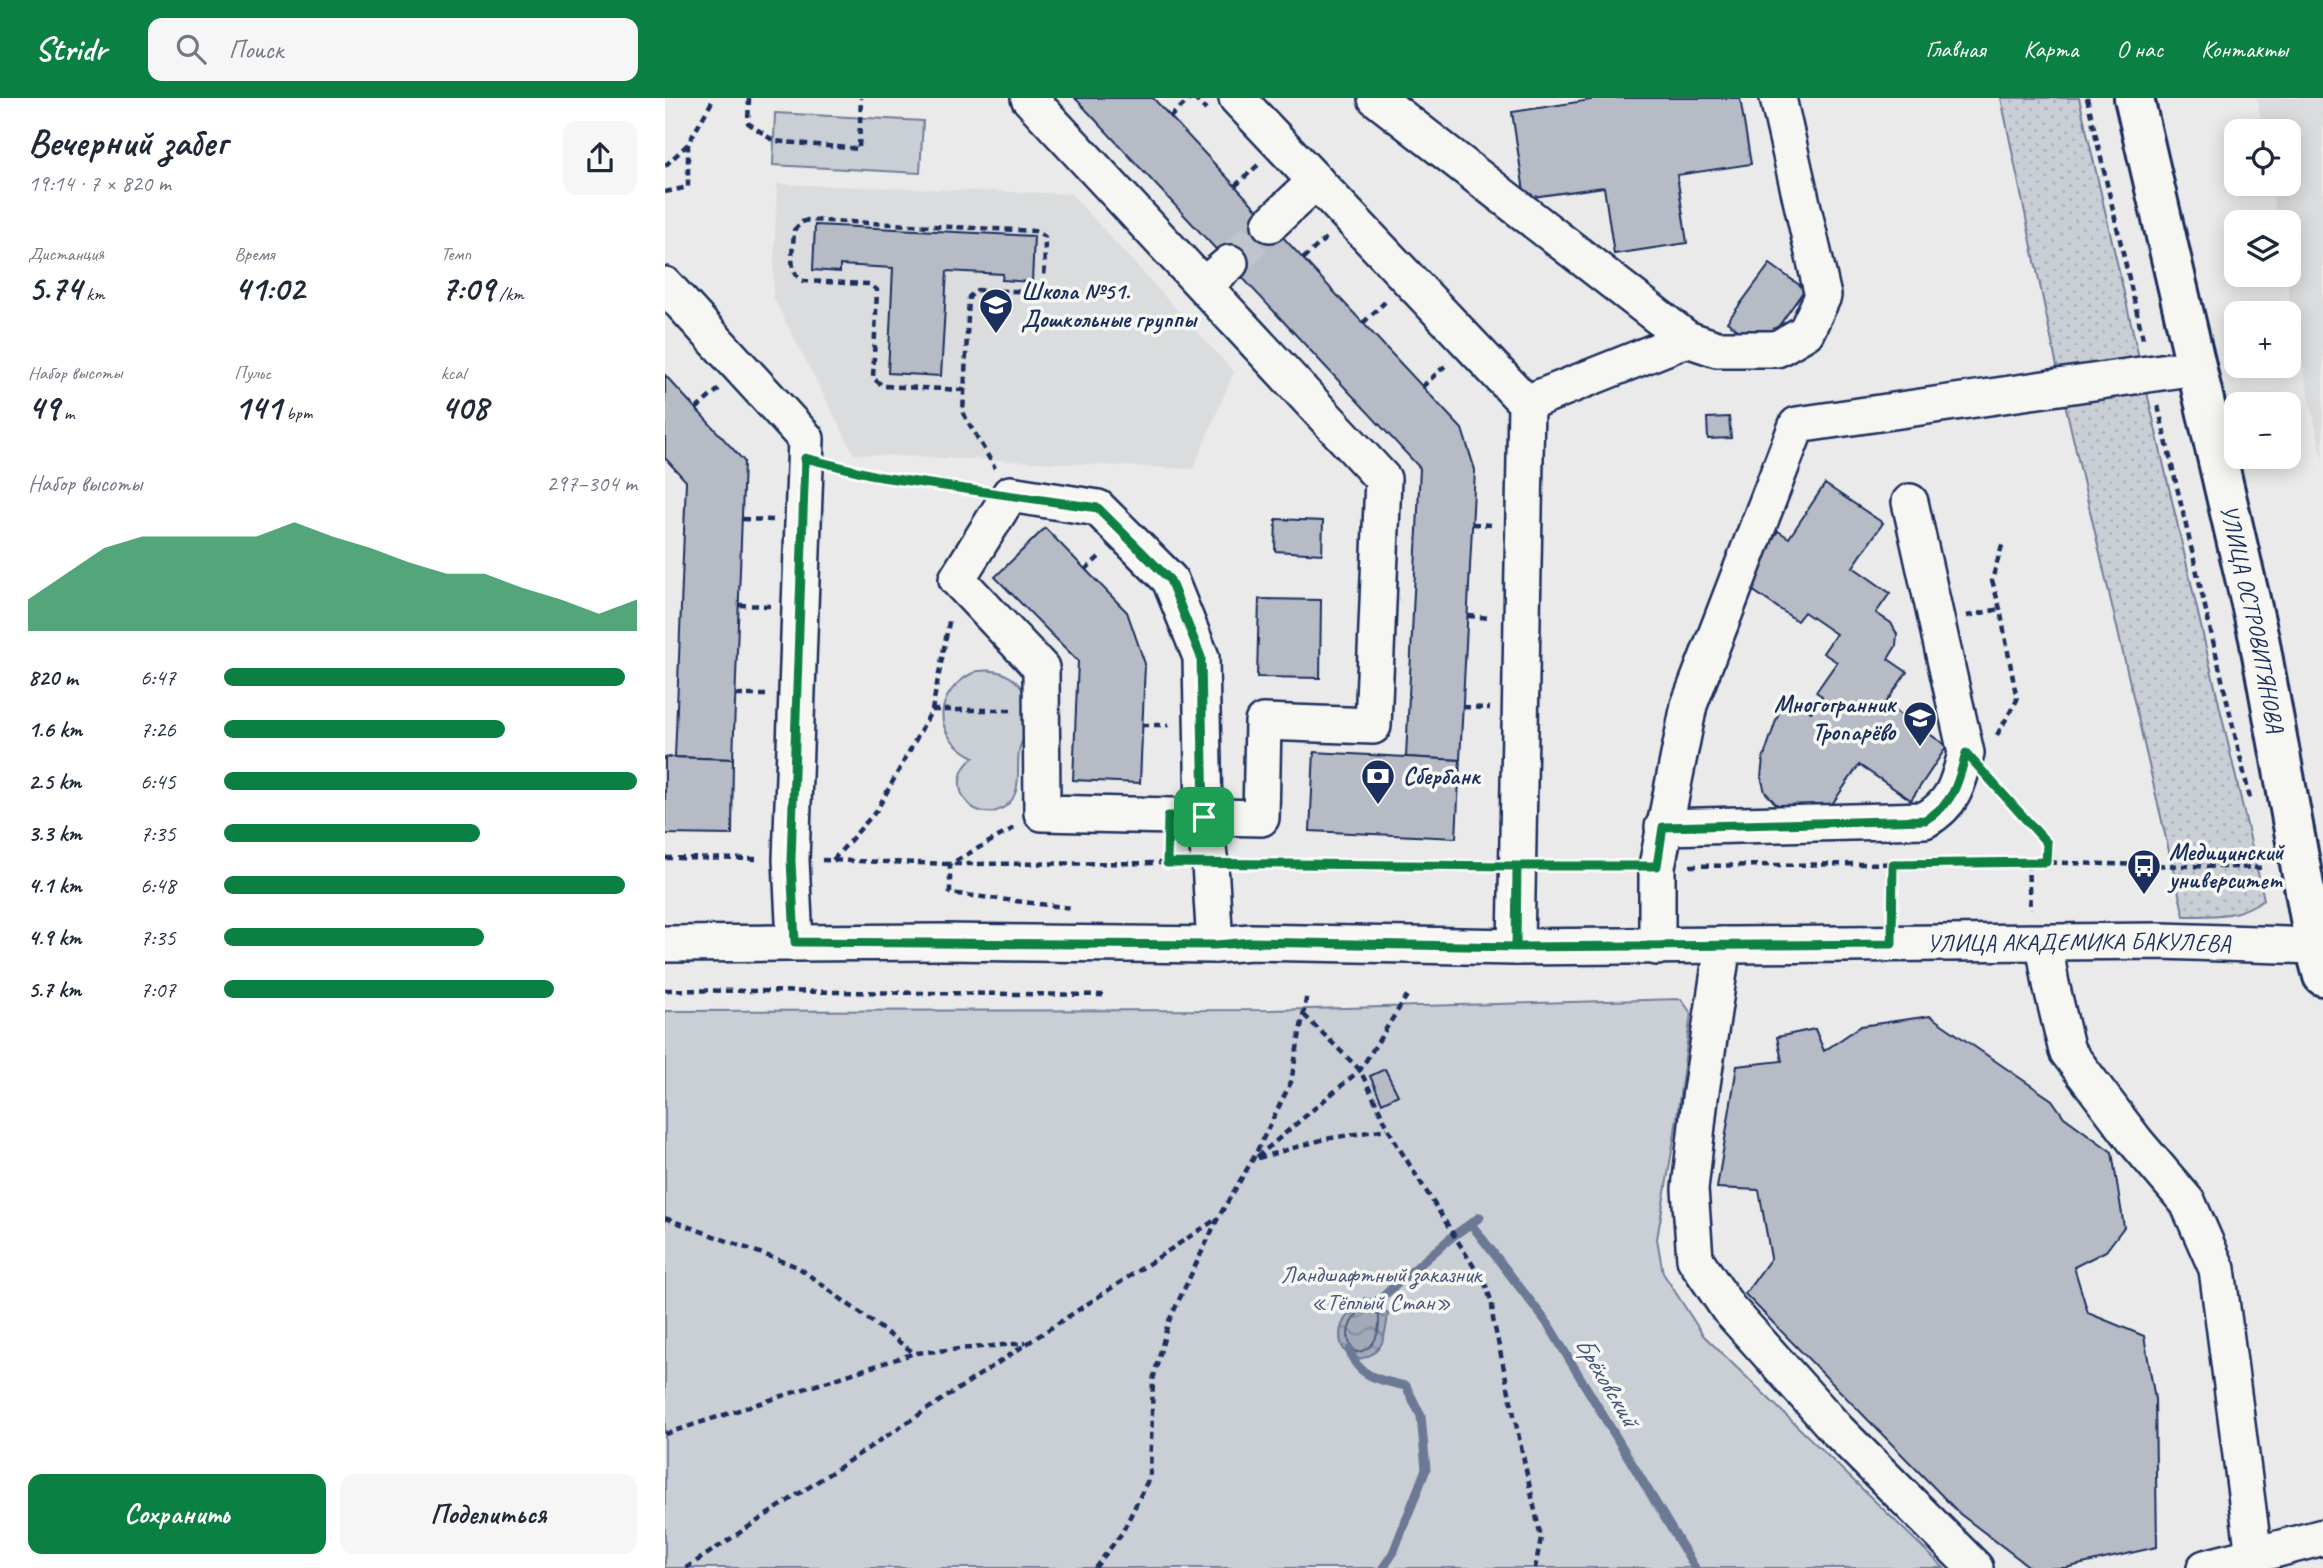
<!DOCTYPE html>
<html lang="ru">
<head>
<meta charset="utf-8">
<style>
	body { margin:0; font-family:Caveat,sans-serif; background:#f6f6f7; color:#1f2937; height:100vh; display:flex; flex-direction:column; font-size:26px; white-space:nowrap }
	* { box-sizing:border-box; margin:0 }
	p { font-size:23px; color:#747a83 }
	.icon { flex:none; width:38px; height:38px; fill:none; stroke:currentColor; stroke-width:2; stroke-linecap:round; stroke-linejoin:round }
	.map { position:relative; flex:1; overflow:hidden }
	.drawer { display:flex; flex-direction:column; background:#fff; width:665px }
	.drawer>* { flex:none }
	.buttons { position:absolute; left:1559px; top:21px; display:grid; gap:14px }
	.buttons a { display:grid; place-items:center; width:77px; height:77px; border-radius:14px; background:#fff; box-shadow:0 4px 18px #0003; font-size:35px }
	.pin { position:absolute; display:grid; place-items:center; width:60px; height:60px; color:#fff; margin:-30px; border-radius:14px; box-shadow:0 4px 10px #0006 }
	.round { display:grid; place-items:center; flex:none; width:74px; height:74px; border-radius:14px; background:#f6f6f7 }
	.overview { display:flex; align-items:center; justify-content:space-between; height:119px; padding:0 28px }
	h1 { font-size:38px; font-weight:600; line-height:52px }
	.stats { display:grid; grid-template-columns:repeat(3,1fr); gap:10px; height:119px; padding:7px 28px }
	.stats div { display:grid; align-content:center }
	.stats b { font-size:35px; font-weight:600 }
	.stats small { font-size:19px; font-weight:400 }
	.stats p { font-size:19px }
	.chart { height:196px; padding:14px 28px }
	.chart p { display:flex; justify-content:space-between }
	.chart svg { width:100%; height:126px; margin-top:7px; fill:#0b8043; opacity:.7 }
	.cta { display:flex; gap:14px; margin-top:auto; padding:14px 28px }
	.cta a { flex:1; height:80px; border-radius:14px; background:#0b8043; color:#fff; font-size:28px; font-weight:600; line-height:80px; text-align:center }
	.cta a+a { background:#f6f6f7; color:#1f2937 }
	ul { padding:0 28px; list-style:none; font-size:23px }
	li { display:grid; grid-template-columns:112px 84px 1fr; align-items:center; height:52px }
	li i { height:18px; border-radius:9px; background:#0b8043 }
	header { display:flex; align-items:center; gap:42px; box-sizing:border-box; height:98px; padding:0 35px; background:#0b8043; color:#fff }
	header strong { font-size:33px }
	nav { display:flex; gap:38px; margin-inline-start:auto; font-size:24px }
	.search { width:490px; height:63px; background:#f6f6f7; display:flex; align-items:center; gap:18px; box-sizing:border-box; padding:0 24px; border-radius:14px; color:#747a83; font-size:26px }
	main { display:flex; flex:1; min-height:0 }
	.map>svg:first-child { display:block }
	.built { fill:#dadcde }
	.grass { fill:url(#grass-dots); stroke:#727e9a; stroke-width:2 }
	.park { fill:#caced5; stroke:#727e9a; stroke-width:2 }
	.water { fill:url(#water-waves); stroke:#6c7995; stroke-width:2 }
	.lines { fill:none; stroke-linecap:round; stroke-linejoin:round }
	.shore { stroke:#516083; stroke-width:2 }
	.stream { stroke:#6c7995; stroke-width:9 }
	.building { fill:#b6bbc6; stroke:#1b2f5e; stroke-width:2 }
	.minor-tunnel { stroke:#c0c5cd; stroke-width:35; stroke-dasharray:35 18; stroke-linecap:butt }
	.minor-casing { stroke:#1b2f5e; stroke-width:40 }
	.major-casing { stroke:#1b2f5e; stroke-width:44 }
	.path { stroke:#1b2f5e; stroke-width:4.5; stroke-dasharray:7 5; stroke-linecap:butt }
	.minor { stroke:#f6f6f2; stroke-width:35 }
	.major { stroke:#f6f6f2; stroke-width:38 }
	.route-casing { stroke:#fff; stroke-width:14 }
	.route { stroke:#0b8043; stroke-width:9 }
	.labels { text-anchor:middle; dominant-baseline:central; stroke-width:7; stroke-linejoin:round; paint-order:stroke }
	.poi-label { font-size:24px; font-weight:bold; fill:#1b2f5e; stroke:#f6f6f2; text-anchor:start }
	.street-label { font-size:24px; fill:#1b2f5e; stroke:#f6f6f2 }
	.park-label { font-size:24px; fill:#47577c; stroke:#f6f6f2 }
	.water-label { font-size:26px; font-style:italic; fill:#44547a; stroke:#f6f6f2 }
</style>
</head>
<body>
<header>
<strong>Stridr</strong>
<div class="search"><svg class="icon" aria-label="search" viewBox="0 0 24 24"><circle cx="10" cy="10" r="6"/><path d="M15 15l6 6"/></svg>Поиск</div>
<nav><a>Главная</a><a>Карта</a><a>О нас</a><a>Контакты</a></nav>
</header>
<main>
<section class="drawer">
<div class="overview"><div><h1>Вечерний забег</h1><p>19:14 · 7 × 820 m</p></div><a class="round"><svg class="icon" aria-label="share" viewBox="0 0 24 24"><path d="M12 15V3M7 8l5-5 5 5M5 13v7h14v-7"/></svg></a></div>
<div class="stats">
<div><p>Дистанция</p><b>5.74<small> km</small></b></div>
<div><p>Время</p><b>41:02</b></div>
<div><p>Темп</p><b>7:09<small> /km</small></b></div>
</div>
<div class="stats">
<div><p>Набор высоты</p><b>49<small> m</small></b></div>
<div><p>Пульс</p><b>141<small> bpm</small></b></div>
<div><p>kcal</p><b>408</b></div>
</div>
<div class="chart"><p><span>Набор высоты</span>297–304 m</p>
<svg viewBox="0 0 160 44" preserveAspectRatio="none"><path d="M0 44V33L10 24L20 15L30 11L40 11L50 11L60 11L70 6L80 11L90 15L100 20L110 24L120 24L130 29L140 33L150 38L160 33V44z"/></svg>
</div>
<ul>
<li><b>820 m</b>6:47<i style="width:97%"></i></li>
<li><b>1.6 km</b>7:26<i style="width:68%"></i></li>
<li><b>2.5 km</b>6:45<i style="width:100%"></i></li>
<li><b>3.3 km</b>7:35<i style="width:62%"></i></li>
<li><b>4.1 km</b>6:48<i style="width:97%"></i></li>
<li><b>4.9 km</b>7:35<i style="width:63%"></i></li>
<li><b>5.7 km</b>7:07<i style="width:80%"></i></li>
</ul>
<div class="cta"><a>Сохранить</a><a>Поделиться</a></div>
</section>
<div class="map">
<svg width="1658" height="1470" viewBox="0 0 1658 1470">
	<defs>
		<pattern id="grass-dots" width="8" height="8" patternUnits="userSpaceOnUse" patternTransform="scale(1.75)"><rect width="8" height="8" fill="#caced5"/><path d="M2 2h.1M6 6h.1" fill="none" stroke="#adb1b9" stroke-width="1.8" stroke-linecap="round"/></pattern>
		<pattern id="water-waves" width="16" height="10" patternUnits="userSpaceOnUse" patternTransform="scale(1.75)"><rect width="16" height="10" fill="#a2aaba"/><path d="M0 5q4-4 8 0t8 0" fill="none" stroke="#838b9a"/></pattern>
	</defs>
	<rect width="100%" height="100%" fill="#e9eae9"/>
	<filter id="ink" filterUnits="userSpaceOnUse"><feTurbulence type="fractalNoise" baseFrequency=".0143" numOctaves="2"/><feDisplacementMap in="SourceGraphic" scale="14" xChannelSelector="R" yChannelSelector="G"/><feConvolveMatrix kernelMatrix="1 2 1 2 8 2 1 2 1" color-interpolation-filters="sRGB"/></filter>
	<g filter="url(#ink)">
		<g class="built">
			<path d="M1592,0H1658V362L1629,228L1621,177H1624V124H1612L1606,86H1624V33H1598Z"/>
			<path d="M112,86L406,96L569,274L528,371L189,356L108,199Z"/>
		</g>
		<path class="grass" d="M1336,0H1414L1599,801C1572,820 1550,818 1519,818L1396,288Z"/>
		<g class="park">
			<path d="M110,15L258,23L255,75L108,67Z"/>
			<path d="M312,573C317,573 323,572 328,573C353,576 372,604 365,628C362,637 355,644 354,653C351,671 358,695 341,708C309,731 275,685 309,659C264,637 269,592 312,573Z"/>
			<path d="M1016,901L1026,915L1009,1041L992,1141L998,1175L1038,1237L1279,1470H0V913L605,912Z"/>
		</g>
		<path class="water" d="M700,1200L710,1203L723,1216C720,1243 717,1259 687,1262C684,1258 679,1253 677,1248C669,1228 686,1210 700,1200Z"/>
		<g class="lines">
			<path class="shore" d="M701,1209L706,1210L714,1218C715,1234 710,1253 691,1254C676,1239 684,1220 701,1209Z"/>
			<g class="stream">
				<path d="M806,1126L883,1226L1030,1470"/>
				<path d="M704,1210L788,1138L815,1119"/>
				<path d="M685,1252C691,1279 718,1283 741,1288L756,1318L761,1371L728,1455L718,1470"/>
			</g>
		</g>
		<g class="building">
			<path d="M410,0H488L797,331L810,372L795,662L741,659L755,370Z"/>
			<path d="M926,0H1075L1086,66L1012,77L1022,145L949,156L939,89L860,100L847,14L926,2Z"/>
			<path d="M150,127L369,138L367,184L337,182L338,176L282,173L276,278L223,275L228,170L175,167V174L148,172Z"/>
			<path d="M1105,166L1140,191L1098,250L1062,224Z"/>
			<path d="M0,277L79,363L68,661L10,659L21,383L0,360Z"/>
			<path d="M1064,319L1066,340L1043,341L1042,320Z"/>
			<path d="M1160,386L1218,425L1188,469L1225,495L1211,515L1226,525L1232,536L1231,548L1223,561L1242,574L1220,606L1282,648L1246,702L1194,667L1163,712L1128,713L1111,706L1100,694L1096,679L1098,661L1120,596L1146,614L1157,598L1151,594L1172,564L1158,555L1171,536L1139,514L1132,523L1077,485L1113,433L1124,440Z"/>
			<path d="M611,421L658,423L657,456L610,453Z"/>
			<path d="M380,430L462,514L480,566L475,685L408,682L413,563L330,479Z"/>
			<path d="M594,501L656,502L655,580L592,579Z"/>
			<path d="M649,654L795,662L791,740L645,733Z"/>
			<path d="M0,659L68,661L67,737L0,736Z"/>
			<path d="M1265,918L1387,1002L1399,1019L1447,1054L1459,1129L1441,1153L1409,1169L1423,1215L1479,1238L1490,1301L1492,1449L1400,1470H1366L1295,1416L1080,1196L1106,1160L1094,1092L1052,1090L1072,968L1117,963L1112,939L1150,931L1159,953L1196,928Z"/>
			<path d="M720,971L733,997L717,1005L705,978Z"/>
		</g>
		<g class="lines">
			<path class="minor-tunnel" d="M565,165L605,126"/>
			<g class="minor-casing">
				<g id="minor">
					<path d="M364,0L718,381L708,628L598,624L596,720C523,719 450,717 377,715L376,570L292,481L345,396L433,410L505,482L536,559L539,719L545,766L550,847"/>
					<path d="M572,0L861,305L851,849"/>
					<path d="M711,0L1022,241"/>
					<path d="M605,126L651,83"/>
					<path d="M0,187L141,341L126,762L130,844"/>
					<path d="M539,187L565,165"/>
					<path d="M861,305L1022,241L1052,251H1112L1141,234L1158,198L1113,0"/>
					<path d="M998,729L1260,722C1289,705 1293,686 1301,655L1245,404"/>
					<path d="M1379,845L1386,886L1402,953L1471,1044L1523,1105L1552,1171L1589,1458"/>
					<path id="s1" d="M0,846L276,844L550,847L586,844L851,849L1496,843L1650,848"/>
					<path d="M1058,847L1035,1000L1025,1091L1030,1161L1063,1210L1173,1333L1310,1470"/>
					<path d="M992,849V768L1024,607L1132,327L1531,269"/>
					<path d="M1540,1470L1658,1439"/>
				</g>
			</g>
			<g class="major-casing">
				<g id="major">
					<path id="s2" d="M1469,0L1594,540L1650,848L1658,878"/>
				</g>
			</g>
			<g class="path">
				<path d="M84,0L83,25L109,43L194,51L196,0"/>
				<path d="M529,0L541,12"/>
				<path d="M1422,0L1479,245"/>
				<path d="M505,19L526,0"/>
				<path d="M0,68L22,47"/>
				<path d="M570,88L593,67"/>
				<path d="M0,94L23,89V46L49,0"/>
				<path d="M638,161L661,140"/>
				<path d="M698,225L720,204"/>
				<path d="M757,289L781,267"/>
				<path d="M299,292L218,288L208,280L212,192L204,186L138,183C121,173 129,149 129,132L137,124L143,122L371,133L380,139L379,190L376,194L312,192L304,199L298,315L330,370"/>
				<path d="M1493,308L1586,705"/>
				<path d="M31,311L54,291"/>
				<path d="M172,368L216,379L311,392"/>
				<path d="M77,421L108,422"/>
				<path d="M807,426L827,427"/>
				<path d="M420,472L435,458"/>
				<path d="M74,507L105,508"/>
				<path d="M803,518L826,520"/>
				<path d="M1302,518L1335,511"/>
				<path d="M71,597H101"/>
				<path d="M798,609L825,610"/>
				<path d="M267,612H347"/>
				<path d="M477,627H504"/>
				<path d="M1332,637L1352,602L1335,511L1327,482L1338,444"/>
				<path d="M1325,682L1382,745L1381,764"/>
				<path d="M349,730L285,766V795L407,810"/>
				<path d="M0,760L96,761"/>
				<path d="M157,762L285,766L512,765"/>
				<path d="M168,762L212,712L267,612L285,519"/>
				<path d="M1363,764L1365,812"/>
				<path d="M577,766L820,767"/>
				<path d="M885,768H960"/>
				<path d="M1025,768L1363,764L1601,770"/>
				<path d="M1228,814V766"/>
				<path d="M0,892L438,897"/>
				<path d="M639,917L695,972L729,1042L821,1188L827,1205L828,1221L876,1440L870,1470"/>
				<path d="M592,1059L695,972L743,896"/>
				<path d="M593,1060L660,1041L722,1031"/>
				<path d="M0,1120L133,1169L249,1255"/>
				<path d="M0,1336L250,1255L361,1245"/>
				<path d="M21,1470L553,1120"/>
				<path d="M430,1470L457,1435L485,1378L488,1282L503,1225L553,1120L588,1061L626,984L642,896"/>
			</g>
			<use href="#minor" class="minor"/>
			<use href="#major" class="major"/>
		</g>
	</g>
	<g class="lines" filter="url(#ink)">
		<g class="route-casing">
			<path id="route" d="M539,719L536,559L505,482L433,410L216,379L140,360L126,762L130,844L550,847L586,844L851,849L852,768H992L998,729L1260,722C1289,705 1293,686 1301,655L1382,745L1381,764L1228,766L1227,846L851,849L852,768L502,765L503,718L539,719"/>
		</g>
		<use href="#route" class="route"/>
	</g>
	<defs>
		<g id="school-pin" transform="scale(1.75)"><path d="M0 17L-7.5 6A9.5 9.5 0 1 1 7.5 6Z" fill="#1b2f5e" stroke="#f6f6f2"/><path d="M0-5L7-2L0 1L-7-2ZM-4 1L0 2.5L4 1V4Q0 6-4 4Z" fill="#fff"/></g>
		<g id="bank-pin" transform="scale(1.75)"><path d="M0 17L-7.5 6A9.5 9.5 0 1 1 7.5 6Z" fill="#1b2f5e" stroke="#f6f6f2"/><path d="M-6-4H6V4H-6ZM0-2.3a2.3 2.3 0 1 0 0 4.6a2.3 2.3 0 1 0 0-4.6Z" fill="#fff"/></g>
		<g id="bus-pin" transform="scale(1.75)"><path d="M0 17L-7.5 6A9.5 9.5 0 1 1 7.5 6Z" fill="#1b2f5e" stroke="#f6f6f2"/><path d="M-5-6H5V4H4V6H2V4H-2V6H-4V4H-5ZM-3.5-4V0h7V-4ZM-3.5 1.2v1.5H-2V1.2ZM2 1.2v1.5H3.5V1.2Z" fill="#fff"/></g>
	</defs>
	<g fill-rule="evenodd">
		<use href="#school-pin" x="331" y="207"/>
		<use href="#school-pin" x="1255" y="620"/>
		<use href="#bank-pin" x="713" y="678"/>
		<use href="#bus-pin" x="1479" y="768"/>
	</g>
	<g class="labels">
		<g class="poi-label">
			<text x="356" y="193">Школа №51.<tspan x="356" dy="28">Дошкольные группы</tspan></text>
			<text x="1230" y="606" text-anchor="end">Многогранник<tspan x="1230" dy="28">Тропарёво</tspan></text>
			<text x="738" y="678">Сбербанк</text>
			<text x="1504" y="754">Медицинский<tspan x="1504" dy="28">университет</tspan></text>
		</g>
		<g class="street-label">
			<text stroke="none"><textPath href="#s2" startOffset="534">УЛИЦА ОСТРОВИТЯНОВА</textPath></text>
			<text stroke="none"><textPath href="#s1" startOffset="1414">УЛИЦА АКАДЕМИКА БАКУЛЕВА</textPath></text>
		</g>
		<g class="park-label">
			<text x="716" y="1176">Ландшафтный заказник<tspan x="716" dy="28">«Тёплый Стан»</tspan></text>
		</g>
		<g class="water-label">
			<text transform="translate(942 1283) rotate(59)">Брёховский</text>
		</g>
	</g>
</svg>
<div class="buttons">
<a><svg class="icon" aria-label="locate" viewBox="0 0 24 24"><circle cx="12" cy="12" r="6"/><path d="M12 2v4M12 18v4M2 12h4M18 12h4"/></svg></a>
<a><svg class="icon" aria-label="layers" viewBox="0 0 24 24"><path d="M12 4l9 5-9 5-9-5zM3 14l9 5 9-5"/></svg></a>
<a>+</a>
<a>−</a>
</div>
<div class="pin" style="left:539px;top:719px;background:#1e9e55"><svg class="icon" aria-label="arrive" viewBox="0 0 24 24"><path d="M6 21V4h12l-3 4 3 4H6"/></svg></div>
</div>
</main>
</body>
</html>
